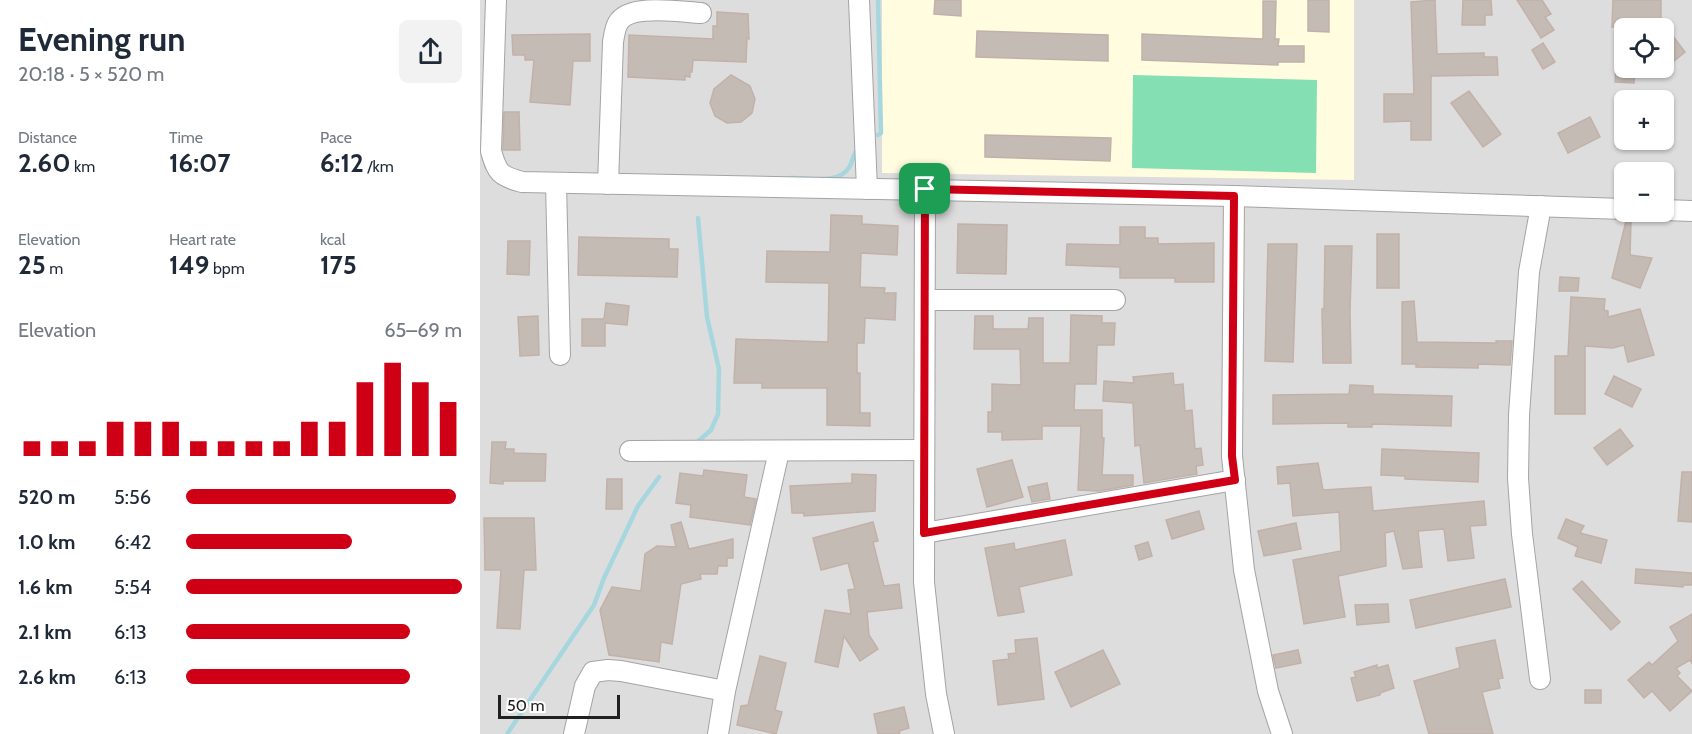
<!DOCTYPE html>
<html lang="en">
<head>
<meta charset="utf-8">
<style>
	body { margin:0; font-family:Cabin,sans-serif; background:#f2f2f3; color:#1f2937; height:100vh; display:flex; flex-direction:column; font-size:22px; white-space:nowrap }
	* { box-sizing:border-box; margin:0 }
	p { font-size:20px; color:#747a83 }
	.icon { flex:none; width:33px; height:33px; fill:none; stroke:currentColor; stroke-width:2; stroke-linecap:round; stroke-linejoin:round }
	.map { position:relative; flex:1; overflow:hidden }
	.details { display:flex; flex-direction:column; background:#fff; width:480px }
	.details>* { flex:none }
	.buttons { position:absolute; left:1134px; top:18px; display:grid; gap:12px }
	.buttons a { display:grid; place-items:center; width:60px; height:60px; border-radius:9px; background:#fff; box-shadow:0 2px 4px #0004; font-size:30px }
	.scale { position:absolute; left:18px; bottom:15px; width:122px; box-sizing:border-box; padding-left:6px; border:3px solid #202020; border-top:0; font-size:16px; line-height:21px; white-space:nowrap; color:#202020; -webkit-text-stroke:4px #fff; paint-order:stroke }
	.pin { position:absolute; display:grid; place-items:center; width:51px; height:51px; color:#fff; margin:-26px; border-radius:12px; box-shadow:0 3px 9px #0006 }
	.round { display:grid; place-items:center; flex:none; width:63px; height:63px; border-radius:9px; background:#f2f2f3 }
	.headline { display:flex; align-items:center; justify-content:space-between; height:102px; padding:0 18px }
	h1 { font-size:33px; font-weight:700; line-height:45px }
	.stats { display:grid; grid-template-columns:repeat(3,1fr); gap:9px; height:102px; padding:6px 18px }
	.stats div { display:grid; align-content:center }
	.stats b { font-size:26px; font-weight:700 }
	.stats small { font-size:16px; font-weight:400 }
	.stats p { font-size:16px }
	.chart { height:168px; padding:12px 18px }
	.chart p { display:flex; justify-content:space-between }
	.chart svg { width:100%; height:108px; margin-top:6px; stroke:#cf0015; stroke-width:6 }
	ul { padding:0 18px; list-style:none; font-size:20px }
	li { display:grid; grid-template-columns:96px 72px 1fr; align-items:center; height:45px }
	li i { height:15px; border-radius:8px; background:#cf0015 }
	main { display:flex; flex:1; min-height:0 }
	.map>svg:first-child { display:block }
	.residential { fill:#dedddd; fill-rule:evenodd }
	.education { fill:#fffce0 }
	.pitch { fill:#84dfb3 }
	.lines { fill:none; stroke-linecap:round; stroke-linejoin:round }
	.stream { stroke:#a6d7de; stroke-width:4.5 }
	.building { fill:#c5bbb5; stroke:#c2b1a8; stroke-width:1.5 }
	.minor-casing { stroke:#a4a4a4; stroke-width:22 }
	.minor { stroke:#fff; stroke-width:20 }
	.route-casing { stroke:#fff; stroke-width:12 }
	.route { stroke:#cf0015; stroke-width:8 }
</style>
</head>
<body>
<main>
<section class="details">
<div class="headline"><div><h1>Evening run</h1><p>20:18 · 5 × 520 m</p></div><a class="round"><svg class="icon" aria-label="share" viewBox="0 0 24 24"><path d="M12 15V3M7 8l5-5 5 5M5 13v7h14v-7"/></svg></a></div>
<div class="stats">
<div><p>Distance</p><b>2.60<small> km</small></b></div>
<div><p>Time</p><b>16:07</b></div>
<div><p>Pace</p><b>6:12<small> /km</small></b></div>
</div>
<div class="stats">
<div><p>Elevation</p><b>25<small> m</small></b></div>
<div><p>Heart rate</p><b>149<small> bpm</small></b></div>
<div><p>kcal</p><b>175</b></div>
</div>
<div class="chart"><p><span>Elevation</span>65–69 m</p>
<svg viewBox="0 0 160 44" preserveAspectRatio="none"><path d="M5 44V38M15 44V38M25 44V38M35 44V30M45 44V30M55 44V30M65 44V38M75 44V38M85 44V38M95 44V38M105 44V30M115 44V30M125 44V14M135 44V6M145 44V14M155 44V22"/></svg>
</div>
<ul>
<li><b>520 m</b>5:56<i style="width:98%"></i></li>
<li><b>1.0 km</b>6:42<i style="width:60%"></i></li>
<li><b>1.6 km</b>5:54<i style="width:100%"></i></li>
<li><b>2.1 km</b>6:13<i style="width:81%"></i></li>
<li><b>2.6 km</b>6:13<i style="width:81%"></i></li>
</ul>
</section>
<div class="map">
<svg width="1212" height="734" viewBox="0 0 1212 734">
	<rect width="100%" height="100%" fill="#f0ece6"/>
	<path class="residential" d="M0,0H1212V734H0ZM1144,28H1184V68H1144ZM1144,100H1184V140H1144ZM1144,172H1184V212H1144Z"/>
	<path class="education" d="M402,0H874V180L402,173Z"/>
	<path class="pitch" d="M653,75L837,80L836,173L652,168Z"/>
	<g class="lines">
		<g class="stream">
			<path d="M398,0L401,133L398,135"/>
			<path d="M310,178C329,177 359,186 370,166C372,162 373,157 375,153"/>
			<path d="M215,444L231,430L238,414L239,369L227,317L218,218"/>
			<path d="M27,734L114,605L124,578L158,506L179,477"/>
		</g>
	</g>
	<g class="building">
		<path d="M455,0H481V16L454,14Z"/>
		<path d="M828,0H849V32L828,31Z"/>
		<path d="M955,0L957,54L1004,53V57H1017L1018,75L952,76L951,75V140H931V121L904,122V94H934L931,2Z"/>
		<path d="M983,0H1011L1012,15H1005V25H982Z"/>
		<path d="M1037,0H1062L1071,14L1065,17L1074,30L1061,38Z"/>
		<path d="M1133,0H1181V20L1205,52L1184,69V28L1132,27Z"/>
		<path d="M783,1H796L795,39H799L798,46H824V62H798V65L662,60V34L783,39Z"/>
		<path d="M237,12L268,14L269,39L267,38L266,62L213,60L212,72H210V77L205,76V80L148,77L149,35L233,39V26H237Z"/>
		<path d="M497,31L628,35V61L496,57Z"/>
		<path d="M110,34V61H93L90,105L50,102L54,60H45V55H33L32,35Z"/>
		<path d="M1063,43L1075,62L1063,69L1052,50Z"/>
		<path d="M1136,68H1155L1154,83L1135,82Z"/>
		<path d="M251,75L270,86L275,99L272,113L261,122L247,123L235,116L230,103L234,89Z"/>
		<path d="M989,91L1021,134L1003,147L971,103Z"/>
		<path d="M24,112H39L40,150H23Z"/>
		<path d="M1110,117L1120,137L1088,153L1078,133Z"/>
		<path d="M505,135L631,138L630,161L505,157Z"/>
		<path d="M351,215L382,216V224L418,226L417,255L381,253L380,287L405,288L404,293H416L415,320L385,318L384,343H377V373H380V413H390V426L347,425V388H282V383H254L256,339L348,342L349,283L286,282L287,251L350,252Z"/>
		<path d="M1151,220L1150,255L1172,258L1160,288L1132,278L1146,221Z"/>
		<path d="M478,224L527,225L526,274L477,273Z"/>
		<path d="M640,227H665V238H678V244L734,243V282H695V278H640V267L586,265L587,244L640,245Z"/>
		<rect x="897" y="234" width="22" height="54"/>
		<path d="M99,237L189,239V249H198L197,277L98,275Z"/>
		<path d="M28,241H50L49,275L27,274Z"/>
		<path d="M788,244H817L813,362L785,361Z"/>
		<path d="M845,246H872L870,312L871,363H843L842,309H844Z"/>
		<path d="M1080,277L1099,278L1098,291H1079Z"/>
		<path d="M1091,297L1125,299L1124,310L1128,311V317L1160,309L1174,355L1148,362L1144,345L1133,348L1105,346V414H1075V356H1088Z"/>
		<path d="M934,301L937,342L1016,343V341H1032L1030,365L998,364V368L936,367V364H922V302Z"/>
		<path d="M126,303L149,306L147,325L125,323V346H102V319H124Z"/>
		<path d="M591,315L622,316V323H635L634,345H617L616,384H595L594,410H622V438H624L622,475H653V485L619,491L598,490L601,426H562V439L522,440V432H508V412H512V384L541,385L540,349H494L495,316H513V329H548L549,318H563V363H590Z"/>
		<path d="M58,316L59,355L40,356L38,317Z"/>
		<path d="M693,373L694,385L703,384L705,411L712,410L715,449L721,448L723,465L716,466L717,474L664,483L660,445L655,446L653,403L623,401L624,381L654,383L653,377Z"/>
		<path d="M1134,376L1161,389L1152,407L1125,394Z"/>
		<path d="M870,385L893,386V394L972,396L971,426L892,424V427H868V423L793,424V395L869,394Z"/>
		<path d="M1140,429L1153,446L1127,465L1114,448Z"/>
		<path d="M12,442H26L25,449H34V453L66,454L65,481H23V484L10,483Z"/>
		<path d="M902,449L999,453L998,482L925,479V476L901,475Z"/>
		<path d="M532,460L543,497L507,507L497,469Z"/>
		<path d="M838,463L843,490L891,487L893,511L1004,501L1006,525L990,526L994,558L968,561L964,529L938,531L942,567L923,569L914,531L905,533L906,566L858,576L865,617L824,624L813,560L861,551L859,512L813,516L810,483L798,484L797,467Z"/>
		<path d="M224,470L267,475L264,497L276,499L270,525L210,517L211,505L196,503L200,473L223,476Z"/>
		<path d="M1202,472H1212V522L1198,521Z"/>
		<path d="M372,474L396,475L395,511L324,516V513H312L310,486L372,483Z"/>
		<path d="M127,479H142V509H126Z"/>
		<path d="M567,483L570,499L552,502L548,487Z"/>
		<path d="M719,511L724,529L692,539L686,520Z"/>
		<path d="M4,518H54L56,570H44L40,629L17,628L21,570H5Z"/>
		<path d="M1086,519L1104,526L1100,533L1127,540L1121,563L1095,556L1098,547L1078,538Z"/>
		<path d="M201,522L209,549L253,539V558H247V566H238L237,574H220L221,579L201,584L192,644L181,642L179,662L129,655L120,610L132,587L161,591L165,554L177,546L196,547L191,525Z"/>
		<path d="M393,522L398,541L393,542L404,586L419,584L422,608L387,612L389,635L398,649L380,661L364,636L358,667L335,662L345,610L371,614L368,590L375,589L368,563L341,570L333,538Z"/>
		<path d="M816,523L821,549L784,556L778,531Z"/>
		<path d="M585,540L592,575L539,587L544,612L518,616L505,548L534,543L535,550Z"/>
		<path d="M668,542L672,556L659,560L655,546Z"/>
		<path d="M1156,569L1212,573V585H1203V587L1155,583Z"/>
		<path d="M1025,579L1031,607L936,628L930,600Z"/>
		<path d="M1102,581L1140,622L1131,630L1093,589Z"/>
		<path d="M908,604L909,622L877,625L875,605Z"/>
		<path d="M1212,614V664L1210,660L1196,668L1200,673L1197,676L1212,691L1190,711L1172,691L1164,698L1148,680L1169,662L1172,665L1198,641L1190,627Z"/>
		<path d="M557,638L564,699L518,705L513,661L529,659L528,654L536,653L535,640Z"/>
		<path d="M1015,640L1023,678L1018,679L1020,688L1002,692L1013,734H949L934,681L980,668L976,648Z"/>
		<path d="M623,650L640,684L591,707L575,672Z"/>
		<path d="M818,650L821,663L796,668L793,655Z"/>
		<path d="M280,656L306,663L295,710L302,712L296,734L257,725L261,706L268,705Z"/>
		<path d="M897,665V668L908,665L914,688L900,693V695L877,701L871,678L876,677L874,672Z"/>
		<rect x="1105" y="690" width="16" height="13"/>
		<path d="M424,707L429,728L419,731L420,734H398L394,714Z"/>
	</g>
	<g class="lines">
		<g class="minor-casing">
			<g id="minor">
				<path d="M16,0L11,151C17,173 20,176 42,182L754,196L1144,209"/>
				<path d="M379,0L387,189"/>
				<path d="M76,183L80,355"/>
				<path d="M128,184L133,42C134,36 135,28 138,23C149,3 201,12 221,13"/>
				<path d="M445,189L444,582L456,694L464,734"/>
				<path d="M754,196L752,456L764,570L788,691L802,734"/>
				<path d="M1184,210L1212,211"/>
				<path d="M445,300H635"/>
				<path d="M150,451L444,450"/>
				<path d="M444,533L755,480"/>
				<path d="M1060,679L1042,534L1038,478L1039,415L1049,272L1061,206"/>
				<path d="M94,734L105,686L113,672L128,670L141,671L245,691"/>
				<path d="M238,734L245,691L299,451"/>
			</g>
		</g>
		<use href="#minor" class="minor"/>
	</g>
	<g class="lines">
		<g class="route-casing">
			<path id="route" d="M445,189L754,196L752,456L755,480L444,533Z"/>
		</g>
		<use href="#route" class="route"/>
	</g>
</svg>
<div class="buttons">
<a><svg class="icon" aria-label="locate" viewBox="0 0 24 24"><circle cx="12" cy="12" r="6"/><path d="M12 2v4M12 18v4M2 12h4M18 12h4"/></svg></a>
<a>+</a>
<a>−</a>
</div>
<div class="scale">50 m</div>
<div class="pin" style="left:445px;top:189px;background:#1e9e55"><svg class="icon" aria-label="arrive" viewBox="0 0 24 24"><path d="M6 21V4h12l-3 4 3 4H6"/></svg></div>
</div>
</main>
</body>
</html>
